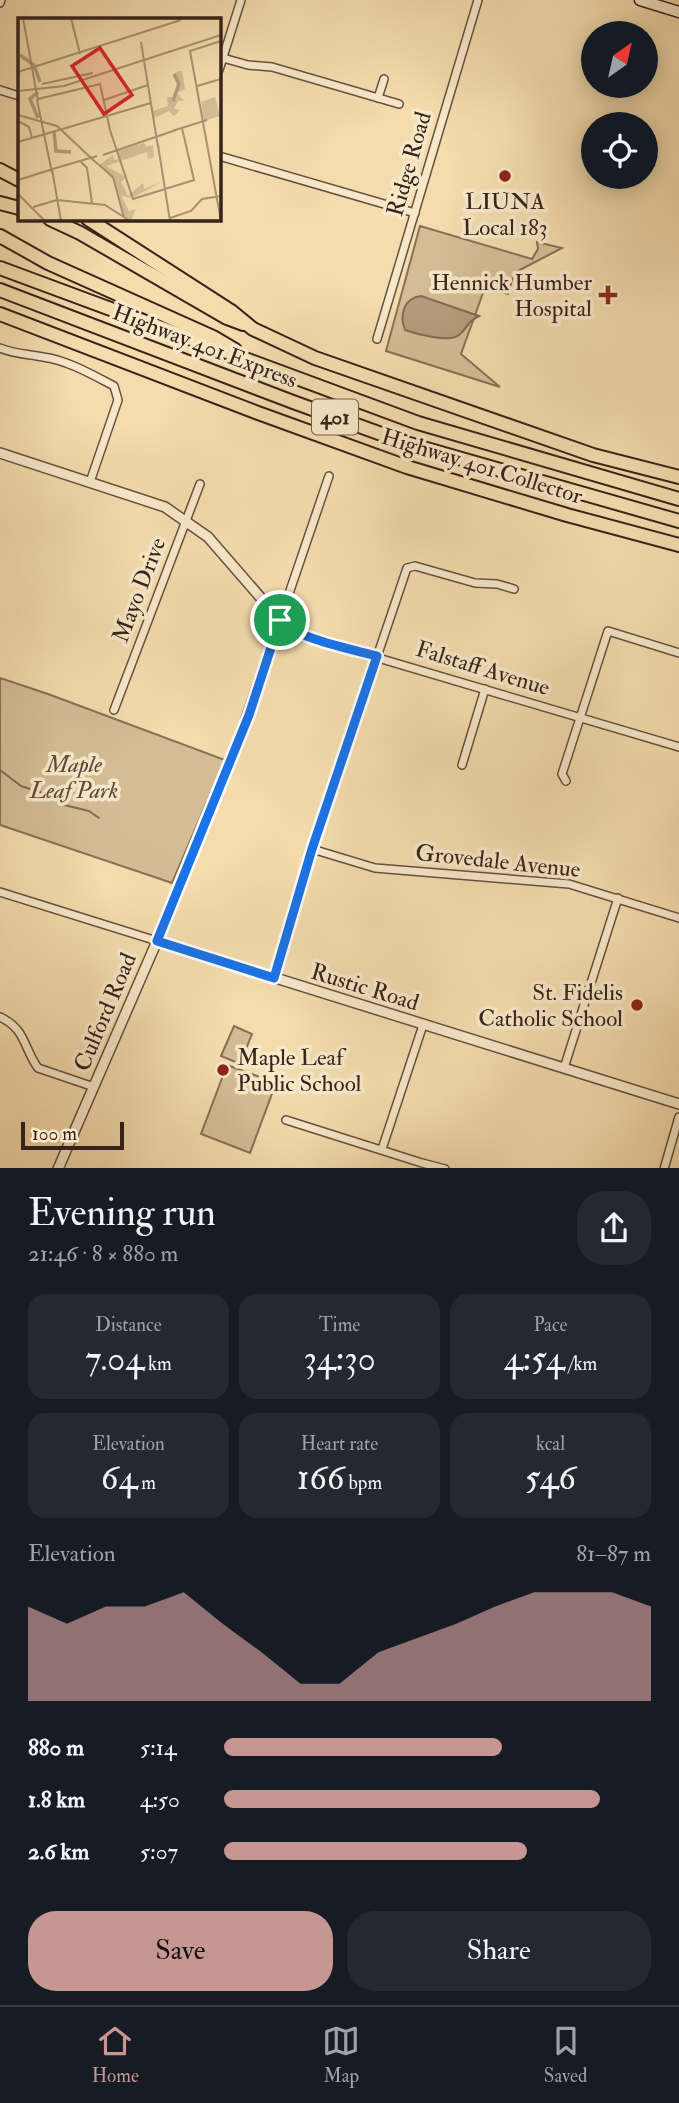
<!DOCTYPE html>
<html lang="en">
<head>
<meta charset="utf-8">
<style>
	body { margin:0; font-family:"IM FELL Double Pica",serif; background:#242831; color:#f1f3f6; height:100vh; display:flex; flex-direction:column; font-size:26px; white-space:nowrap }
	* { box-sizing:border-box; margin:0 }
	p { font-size:23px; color:#9ea1a6 }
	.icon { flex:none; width:38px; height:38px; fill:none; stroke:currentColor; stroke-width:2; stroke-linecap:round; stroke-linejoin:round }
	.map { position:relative; height:1168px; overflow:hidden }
	.details { display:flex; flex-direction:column; background:#171b24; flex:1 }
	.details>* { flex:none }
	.needle { width:46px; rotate:34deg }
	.tools { position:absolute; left:581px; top:21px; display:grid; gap:14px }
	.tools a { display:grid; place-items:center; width:77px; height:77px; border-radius:50%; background:#171b24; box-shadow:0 4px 18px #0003; font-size:35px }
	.scale { position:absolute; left:21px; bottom:18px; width:103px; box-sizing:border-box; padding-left:7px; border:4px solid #372319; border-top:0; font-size:19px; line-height:24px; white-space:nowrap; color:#372319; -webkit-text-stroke:5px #f8e8ca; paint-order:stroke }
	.pin { position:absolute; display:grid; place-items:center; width:60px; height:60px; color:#fff; margin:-30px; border:4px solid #fff; border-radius:50%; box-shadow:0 2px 7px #0007 }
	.round { display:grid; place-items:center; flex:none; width:74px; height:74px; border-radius:28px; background:#242831 }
	.head { display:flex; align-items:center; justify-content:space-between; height:119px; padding:0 28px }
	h1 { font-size:38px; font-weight:600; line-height:52px }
	.figures { display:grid; grid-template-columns:repeat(3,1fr); gap:10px; height:119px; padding:7px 28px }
	.figures div { display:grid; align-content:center; border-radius:18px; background:#242831; text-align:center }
	.figures b { font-size:35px; font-weight:600 }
	.figures small { font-size:19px; font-weight:400 }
	.figures p { font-size:19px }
	.chart { height:196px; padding:14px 28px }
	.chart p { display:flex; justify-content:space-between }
	.chart svg { width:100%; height:126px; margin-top:7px; fill:#c59692; opacity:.7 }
	.primary-button { display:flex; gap:14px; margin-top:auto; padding:14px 28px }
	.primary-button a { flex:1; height:80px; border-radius:28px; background:#c59692; color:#111; font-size:28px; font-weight:600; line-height:80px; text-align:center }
	.primary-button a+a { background:#242831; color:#f1f3f6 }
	ul { padding:0 28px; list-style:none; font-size:23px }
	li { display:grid; grid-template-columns:112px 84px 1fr; align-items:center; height:52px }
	li i { height:18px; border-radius:9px; background:#c59692 }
	.tab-bar { display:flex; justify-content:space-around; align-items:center; height:98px; border-top:2px solid #363941; background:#171b24; font-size:19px; color:#9ea1a6 }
	.tab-bar a { display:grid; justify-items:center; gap:4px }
	.tab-bar .selected { color:#c59692 }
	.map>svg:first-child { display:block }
	.green { fill:#d4bd95; stroke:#867057; stroke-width:2 }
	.water { fill:#b49d7b; stroke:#826c54; stroke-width:2 }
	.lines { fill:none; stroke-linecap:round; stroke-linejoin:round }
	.stream { stroke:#826c54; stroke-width:2 }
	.minor-casing { stroke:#66513e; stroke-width:10 }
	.tertiary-casing { stroke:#66513e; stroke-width:12 }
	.secondary-casing { stroke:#372319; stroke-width:13 }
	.motorway-casing { stroke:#372319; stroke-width:16 }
	.minor { stroke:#f8e8ca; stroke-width:7 }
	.tertiary { stroke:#f8e8ca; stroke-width:9 }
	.secondary { stroke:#f8e8ca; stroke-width:10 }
	.motorway { stroke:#f4dcae; stroke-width:12 }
	.route-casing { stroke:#fff; stroke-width:14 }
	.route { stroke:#1a73e8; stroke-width:9 }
	.poi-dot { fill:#8f2418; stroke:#f8e8ca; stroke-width:2.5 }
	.labels { text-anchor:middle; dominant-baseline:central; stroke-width:7; stroke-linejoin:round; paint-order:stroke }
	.shield { fill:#f8e8ca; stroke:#715e4e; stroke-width:2 }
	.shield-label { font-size:21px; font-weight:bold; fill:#372319 }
	.street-label { font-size:23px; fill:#372319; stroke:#f8e8ca }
	.poi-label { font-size:23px; fill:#372319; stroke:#f8e8ca; text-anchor:end }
	.park-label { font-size:23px; font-style:italic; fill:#5e4a38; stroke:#f8e8ca }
	.inset-river { fill:none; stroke:#b49d7b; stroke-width:3.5 }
	.inset-road { fill:none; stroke:#a89272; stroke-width:2 }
	.view { fill:#d62828; fill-opacity:0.15; stroke:#d62828; stroke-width:3.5 }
	.inset-edge { fill:none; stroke:#372319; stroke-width:3.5 }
</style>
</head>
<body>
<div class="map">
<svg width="679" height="1169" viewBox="0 0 679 1169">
	<rect width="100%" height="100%" fill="#f4dcae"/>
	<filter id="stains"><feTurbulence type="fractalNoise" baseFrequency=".00286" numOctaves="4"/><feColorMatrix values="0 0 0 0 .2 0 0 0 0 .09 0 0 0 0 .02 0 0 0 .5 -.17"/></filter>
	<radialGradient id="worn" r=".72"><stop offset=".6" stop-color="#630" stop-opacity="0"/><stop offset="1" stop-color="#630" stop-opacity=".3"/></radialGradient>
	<g class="green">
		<path d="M420,226L532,259L538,249L537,242L562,248L514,273L508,294L488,288L483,293L461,354L500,387L386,351Z"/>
		<path d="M0,678L48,694L225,760L172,883L0,825Z"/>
		<path d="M234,1026L252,1034L240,1064L221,1056Z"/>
		<path d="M227,1065L276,1083L250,1153L201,1134Z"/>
	</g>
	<path class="water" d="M421,296L479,316C465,323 469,327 459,335C450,343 416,334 405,330C399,315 404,298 421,296Z"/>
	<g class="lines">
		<path class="stream" d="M0,770L21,786L52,796L60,804L89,811L99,818"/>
		<g class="minor-casing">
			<g id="minor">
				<path d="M0,3L1,0"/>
				<path d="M223,58L248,65L272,67L399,104"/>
				<path d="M219,70L241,0"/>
				<path d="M0,90L19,96"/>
				<path d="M378,98L384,79"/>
				<path d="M219,156L415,213"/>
				<path d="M377,339L478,0"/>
				<path d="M0,348C14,354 28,354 43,357C67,360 93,375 114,386L118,400L90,482"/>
				<path d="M329,476L280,620L286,626L299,633L331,644L679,747"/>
				<path d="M114,710L200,484"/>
				<path d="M462,765L485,689"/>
				<path d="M566,781L562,774L608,631L679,653"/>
				<path d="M312,849L375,868L569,884L679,918"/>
				<path d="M0,892L157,941"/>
				<path d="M274,978L312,849L407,568L415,566L475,583L497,584L514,589"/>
				<path d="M0,1017C26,1029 23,1047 38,1068L94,1087"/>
				<path d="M564,1068L618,898"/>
				<path d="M286,1120L422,1163L445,1169"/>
				<path d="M382,1149L423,1025"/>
				<path d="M664,1169L679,1117"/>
			</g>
		</g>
		<g class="tertiary-casing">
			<g id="tertiary">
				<path d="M0,453L165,507L208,537L280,620L238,743L157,941L58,1169"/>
				<path d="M157,941L679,1104"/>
			</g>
		</g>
		<g class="secondary-casing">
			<path id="secondary" d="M640,0L679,12"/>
		</g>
		<g class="motorway-casing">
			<g id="motorway">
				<path d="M0,170L19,180"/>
				<path d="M0,203L19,208"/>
				<path d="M50,219L80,233L227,318L243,324"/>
				<path d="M88,219L231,311L253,329L315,358L593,455L679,477"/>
				<path d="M0,236L48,263L213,337L235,350"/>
				<path d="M0,268L418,423L679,499"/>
				<path d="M0,290L293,402L409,444L679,521"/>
				<path d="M0,314L258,413L407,467L567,515L679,545"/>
			</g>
		</g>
		<use href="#minor" class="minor"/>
		<use href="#tertiary" class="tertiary"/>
		<use href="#secondary" class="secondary"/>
		<use href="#motorway" class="motorway"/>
	</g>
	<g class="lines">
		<g class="route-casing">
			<path id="route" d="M280,620C297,639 351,649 377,656L312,849L274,978L157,941L249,715Z"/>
		</g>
		<use href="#route" class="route"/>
	</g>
	<g class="poi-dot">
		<circle cx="505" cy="176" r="7"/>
		<path d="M604.5 284.5h7v7h7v7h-7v7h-7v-7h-7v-7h7z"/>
		<circle cx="637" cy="1005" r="7"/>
		<circle cx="223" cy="1070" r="7"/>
	</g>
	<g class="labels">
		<rect class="shield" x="312" y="399.5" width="46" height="35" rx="5"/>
		<g class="shield-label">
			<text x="335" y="417">401</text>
		</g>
		<g class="street-label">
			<text transform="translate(409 164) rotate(-74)">Ridge Road</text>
			<text transform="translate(205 346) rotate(21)">Highway 401 Express</text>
			<text transform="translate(482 466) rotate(17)">Highway 401 Collector</text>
			<text transform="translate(139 590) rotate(-69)">Mayo Drive</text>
			<text transform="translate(483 668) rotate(17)">Falstaff Avenue</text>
			<text transform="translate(498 861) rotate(6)">Grovedale Avenue</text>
			<text transform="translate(365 987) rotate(17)">Rustic Road</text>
			<text transform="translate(105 1012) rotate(-67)">Culford Road</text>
		</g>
		<g class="poi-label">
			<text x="505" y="201" text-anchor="middle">LIUNA<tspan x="505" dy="26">Local 183</tspan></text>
			<text x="592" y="282">Hennick Humber<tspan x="592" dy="26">Hospital</tspan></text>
			<text x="623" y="992">St. Fidelis<tspan x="623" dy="26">Catholic School</tspan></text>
			<text x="237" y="1057" text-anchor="start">Maple Leaf<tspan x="237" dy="26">Public School</tspan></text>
		</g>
		<g class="park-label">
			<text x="74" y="764">Maple<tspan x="74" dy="26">Leaf Park</tspan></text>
		</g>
	</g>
	<g transform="translate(18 18)">
		<rect width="203" height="203" fill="#f4dcae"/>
		<path d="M160,53H164L167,71L159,75L166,83H160L156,91L162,92L156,98L151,93L136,100L135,93L150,88L149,79H156L159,65L155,57ZM197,79L202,98L186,103L183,84ZM126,125L128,129L135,127L136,139L130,141L129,134L88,148L108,159L103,164L110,178L125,165L126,171L145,163L114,180L103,178L111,193L118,191L113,203L106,198L97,164L81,147L95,137L96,142L102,141L100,133Z" fill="#d4bd95"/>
		<path class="inset-river" d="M2,37L16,47L22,64M155,83L161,66L156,56M20,100L12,81L20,74M36,113L38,133L53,134"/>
		<path class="inset-road" d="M5,0L20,83M53,0L62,36M123,24L140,129M0,54L163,2M24,66L75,55M179,68L203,61M0,73L46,68L203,17M20,81L82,66L92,112L115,181L176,162L164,110M19,82L34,155M86,82L130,67M0,97L39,108L73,140M0,103L11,109L14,120M154,113L189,102M0,124L133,85M140,127L152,203M85,137L158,112M73,140L95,159L106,200M63,144L69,150L74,185M34,151L43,203M31,152L79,138M0,162L35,151M0,176L27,203M39,182L87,187L112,203M15,189L39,182M152,200L173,193L184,181L203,178M203,203L172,33L203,23"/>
		<path class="view" d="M82,30L114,77L86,96L54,48Z"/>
		<rect width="203" height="203" class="inset-edge"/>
	</g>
	<rect width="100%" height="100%" filter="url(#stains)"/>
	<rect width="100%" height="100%" fill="url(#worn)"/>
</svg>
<div class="tools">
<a><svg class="needle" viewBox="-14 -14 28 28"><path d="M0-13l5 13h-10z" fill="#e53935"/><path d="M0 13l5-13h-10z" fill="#9ea1a6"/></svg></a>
<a><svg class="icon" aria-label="locate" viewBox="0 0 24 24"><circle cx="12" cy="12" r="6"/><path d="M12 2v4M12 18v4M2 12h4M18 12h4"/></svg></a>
</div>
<div class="scale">100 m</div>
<div class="pin" style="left:280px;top:620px;background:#1e9e55"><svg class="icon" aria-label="arrive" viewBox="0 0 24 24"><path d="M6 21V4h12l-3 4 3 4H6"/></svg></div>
</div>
<section class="details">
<div class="head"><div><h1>Evening run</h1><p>21:46 · 8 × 880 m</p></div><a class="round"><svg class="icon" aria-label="share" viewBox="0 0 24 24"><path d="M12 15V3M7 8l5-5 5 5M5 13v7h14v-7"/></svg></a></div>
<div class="figures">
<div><p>Distance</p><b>7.04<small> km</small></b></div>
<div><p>Time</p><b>34:30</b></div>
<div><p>Pace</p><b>4:54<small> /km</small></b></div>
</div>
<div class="figures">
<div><p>Elevation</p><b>64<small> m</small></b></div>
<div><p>Heart rate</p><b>166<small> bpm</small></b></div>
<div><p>kcal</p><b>546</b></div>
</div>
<div class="chart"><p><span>Elevation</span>81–87 m</p>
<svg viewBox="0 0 160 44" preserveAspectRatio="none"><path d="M0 44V11L10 17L20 11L30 11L40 6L50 17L60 27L70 38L80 38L90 27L100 22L110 17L120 11L130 6L140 6L150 6L160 11V44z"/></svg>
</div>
<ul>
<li><b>880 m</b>5:14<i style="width:65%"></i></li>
<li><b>1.8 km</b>4:50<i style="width:88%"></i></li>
<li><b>2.6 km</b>5:07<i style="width:71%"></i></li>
</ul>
<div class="primary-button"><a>Save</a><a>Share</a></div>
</section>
<nav class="tab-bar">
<a class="selected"><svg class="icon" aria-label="home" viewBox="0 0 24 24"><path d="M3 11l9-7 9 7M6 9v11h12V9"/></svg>Home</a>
<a><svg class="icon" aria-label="map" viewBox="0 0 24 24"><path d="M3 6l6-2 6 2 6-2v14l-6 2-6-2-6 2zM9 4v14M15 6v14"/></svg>Map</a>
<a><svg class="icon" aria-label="saved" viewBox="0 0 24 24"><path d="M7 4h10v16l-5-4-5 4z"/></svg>Saved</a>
</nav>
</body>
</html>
